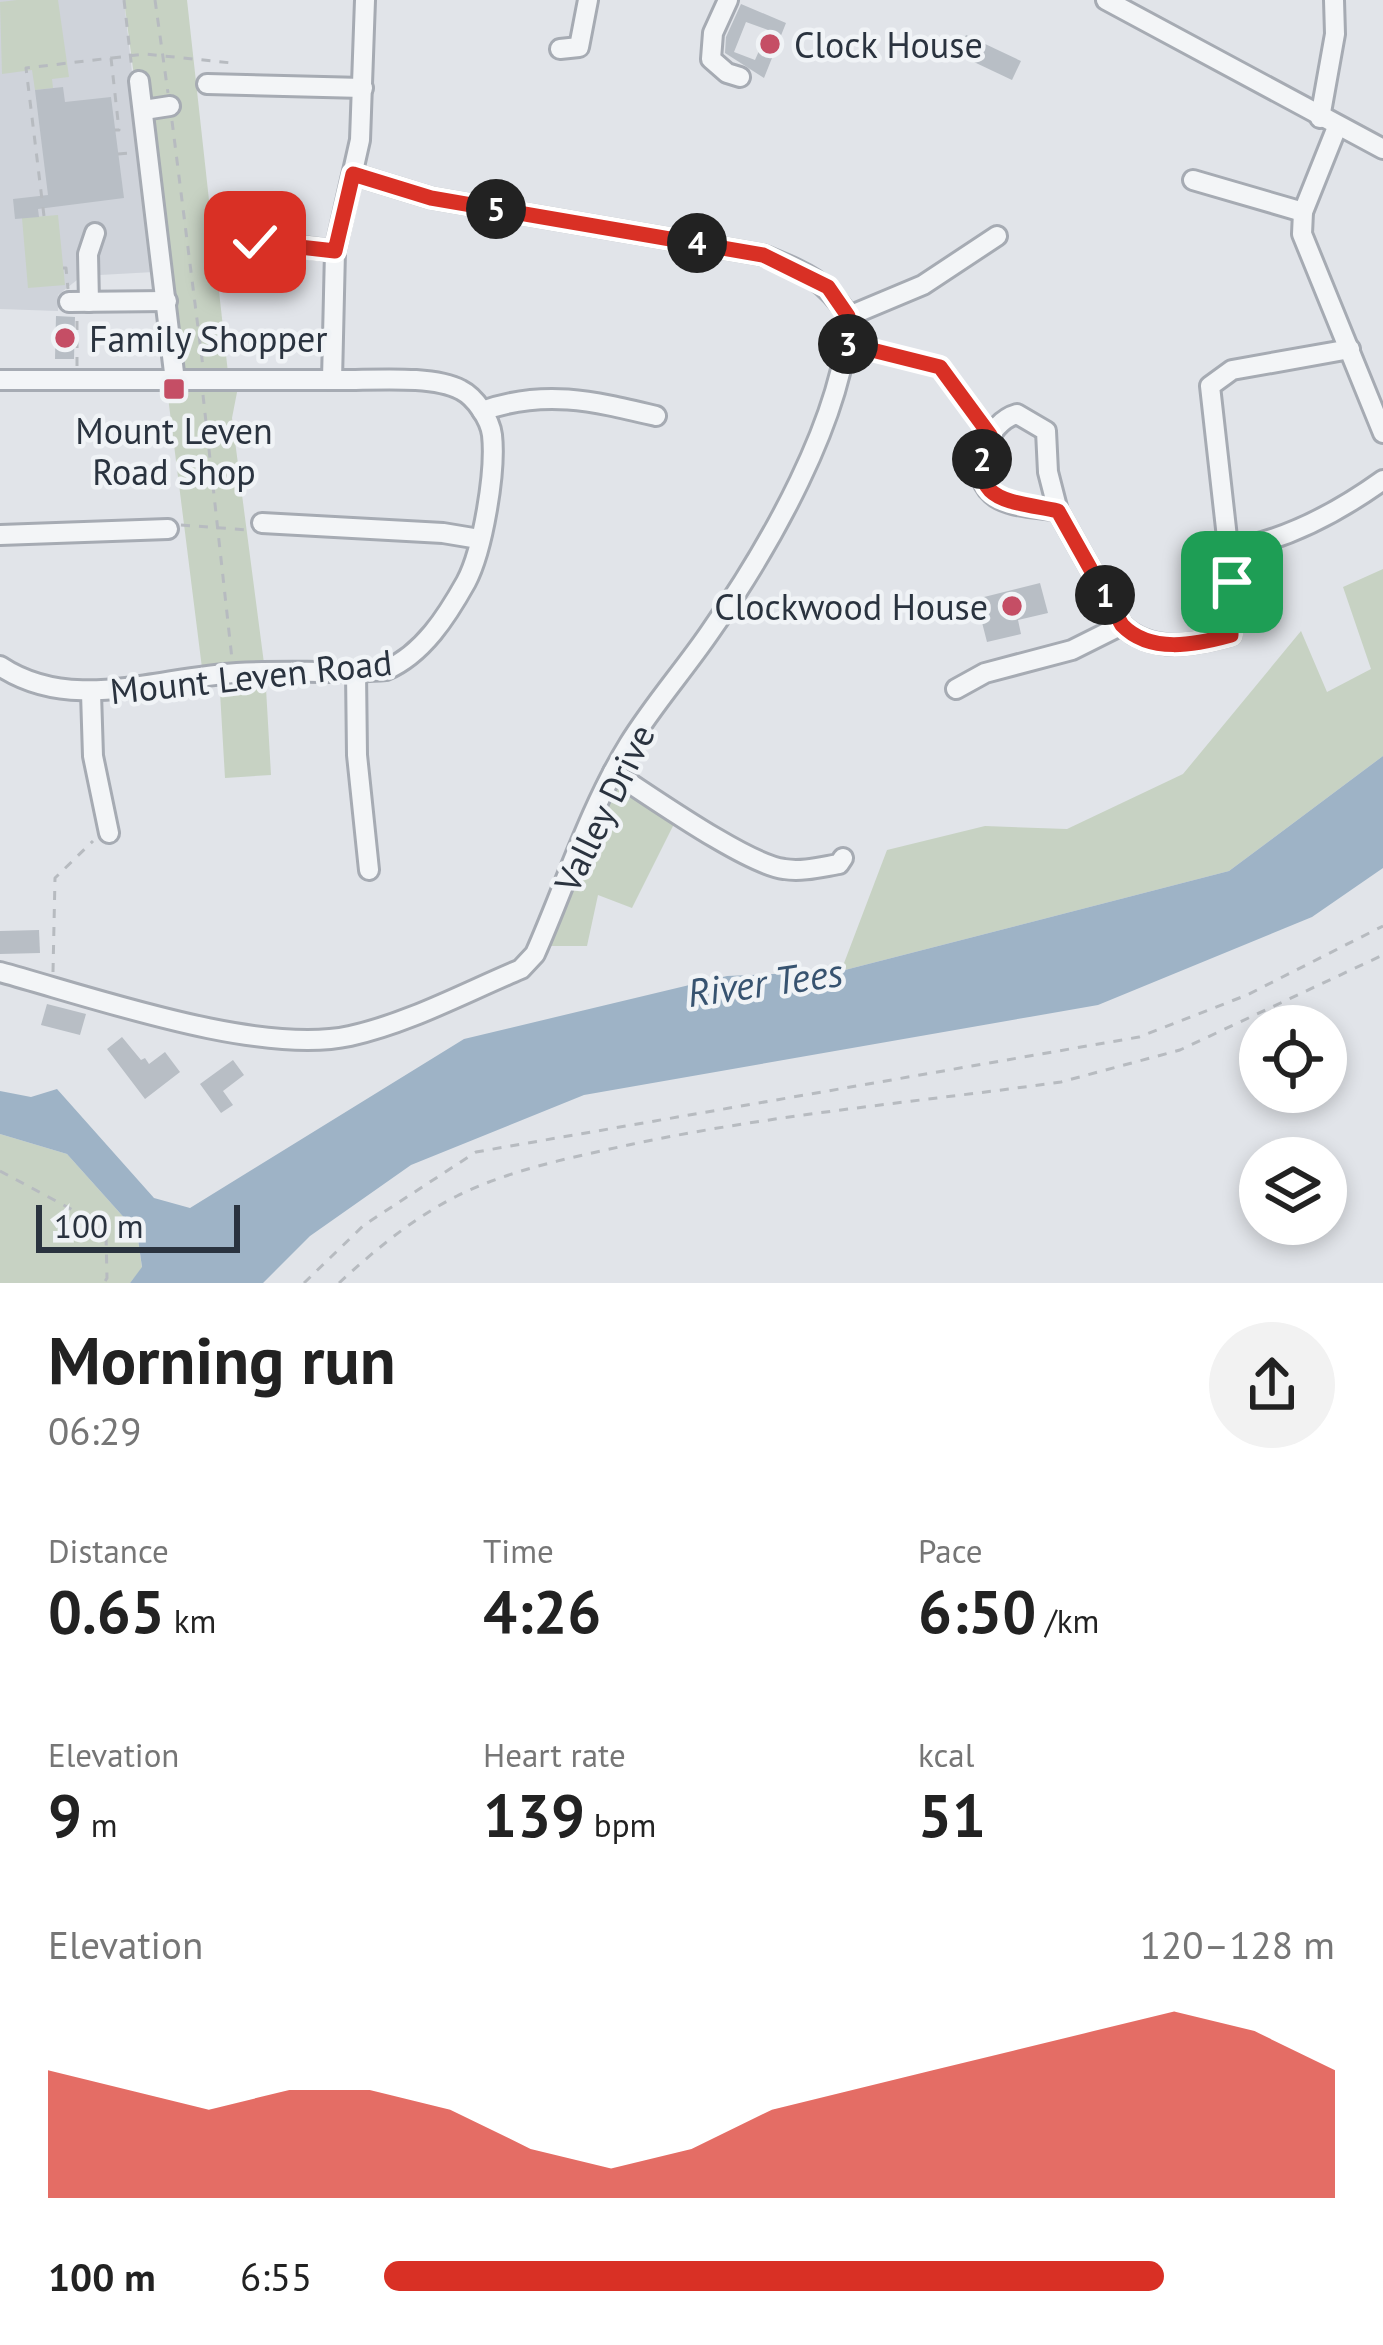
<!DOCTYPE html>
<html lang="en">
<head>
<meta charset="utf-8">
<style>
	body { margin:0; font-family:"PT Sans",sans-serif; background:#f2f2f2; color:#222; height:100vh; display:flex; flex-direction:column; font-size:45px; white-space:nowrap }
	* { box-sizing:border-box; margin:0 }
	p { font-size:39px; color:#767676 }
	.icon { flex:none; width:66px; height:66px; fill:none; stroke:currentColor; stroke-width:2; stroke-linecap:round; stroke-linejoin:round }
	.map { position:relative; height:1283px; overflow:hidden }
	.drawer { display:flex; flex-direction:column; background:#fff; flex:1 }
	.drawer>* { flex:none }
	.controls { position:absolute; left:1239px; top:1005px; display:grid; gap:24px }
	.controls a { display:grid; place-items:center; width:108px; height:108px; border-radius:50%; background:#fff; box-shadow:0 6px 18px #0003; font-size:60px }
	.scale { position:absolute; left:36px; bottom:30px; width:204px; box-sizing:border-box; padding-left:12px; border:6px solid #2a333f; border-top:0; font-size:33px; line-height:42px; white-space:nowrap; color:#2a333f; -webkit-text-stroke:9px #f0f3f6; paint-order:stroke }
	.pin { position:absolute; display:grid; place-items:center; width:102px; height:102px; color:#fff; margin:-51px; border-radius:24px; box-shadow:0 6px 18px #0006 }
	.km { position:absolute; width:60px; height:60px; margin:-30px; border-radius:50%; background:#222; color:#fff; font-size:33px; line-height:60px; text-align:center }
	.round { display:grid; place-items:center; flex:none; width:126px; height:126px; border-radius:63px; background:#f2f2f2 }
	.overview { display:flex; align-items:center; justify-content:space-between; height:204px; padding:0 48px }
	h1 { font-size:66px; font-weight:800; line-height:90px }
	.metrics { display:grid; grid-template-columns:repeat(3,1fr); gap:18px; height:204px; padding:12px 48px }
	.metrics div { display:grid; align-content:center }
	.metrics b { font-size:60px; font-weight:800 }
	.metrics small { font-size:33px; font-weight:400 }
	.metrics p { font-size:33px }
	.chart { height:336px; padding:24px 48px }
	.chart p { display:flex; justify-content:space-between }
	.chart svg { width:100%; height:216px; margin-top:12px; fill:#d93025; opacity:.7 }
	ul { padding:0 48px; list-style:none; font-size:39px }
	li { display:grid; grid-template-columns:192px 144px 1fr; align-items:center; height:90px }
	li i { height:30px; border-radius:15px; background:#d93025 }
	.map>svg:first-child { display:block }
	.built { fill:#cfd3da }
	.green { fill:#c7d2c3 }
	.water { fill:#9eb3c6 }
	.building { fill:#b8bec5; fill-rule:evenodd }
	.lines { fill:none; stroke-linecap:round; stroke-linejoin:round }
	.minor-casing { stroke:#a6abb3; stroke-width:24 }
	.path { stroke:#b7bbc0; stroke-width:3; stroke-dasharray:9 9; stroke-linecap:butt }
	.minor { stroke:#f3f5f7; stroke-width:18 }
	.route-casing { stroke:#fff; stroke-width:24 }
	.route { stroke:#d93025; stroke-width:15 }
	.poi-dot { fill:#c54e65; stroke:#f0f3f6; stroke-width:4.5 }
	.labels { text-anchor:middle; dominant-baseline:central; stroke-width:9; stroke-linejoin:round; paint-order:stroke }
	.poi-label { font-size:36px; fill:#2a333f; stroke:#f0f3f6; text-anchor:start }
	.street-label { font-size:36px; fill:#2a333f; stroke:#f0f3f6 }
	.water-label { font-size:39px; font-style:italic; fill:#375370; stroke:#f0f3f6 }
</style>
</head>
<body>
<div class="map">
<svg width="1383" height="1283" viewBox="0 0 1383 1283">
	<rect width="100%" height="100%" fill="#e1e4e9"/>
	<path class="built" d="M0,0H124L154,272L82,276L58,295V311L0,309Z"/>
	<g class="green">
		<path d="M17,0H58L69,77L52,79L53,88L35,90L32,70L2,74L0,2Z"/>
		<path d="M124,0H187L229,382H239L232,418L265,671L271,775L225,778L219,675L203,676L166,381H174Z"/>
		<path d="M58,215L65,285L28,288L22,218Z"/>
		<path d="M1383,569V756L1229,871L841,971L887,850L985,826L1067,829L1183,774L1301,631L1327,692L1371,669L1343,587Z"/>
		<path d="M613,772L679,814L632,908L598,895L587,946H538Z"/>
		<path d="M0,1134L67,1154L137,1232L142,1268L130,1283H0Z"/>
	</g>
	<path class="water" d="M1383,756V868L1312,917L1098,1005L584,1095L411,1165L310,1236L263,1283H130L142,1267L137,1232L67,1154L0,1134V1091L31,1097L57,1089L154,1198L190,1208L464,1039L727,976L841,971L1229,871Z"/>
	<g class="building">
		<path d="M741,4L786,23L764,78L725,53L726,37ZM746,22L768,30L755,60L734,52Z"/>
		<path d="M966,35L1021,61L1012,80L957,54Z"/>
		<path d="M63,87L65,102L111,97L124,198L38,209L39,217L15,219L13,199L48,195L35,90Z"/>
		<path d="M56,316L75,317L74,359H55Z"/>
		<path d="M1040,583L1048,613L1018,620L1021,634L987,642L976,599Z"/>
		<path d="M39,930L40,953L0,954V931Z"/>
		<path d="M47,1004L86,1014L80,1035L41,1025Z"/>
		<path d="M122,1037L141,1060L145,1058L149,1064L165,1052L180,1072L145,1099L107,1049Z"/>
		<path d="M233,1060L244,1075L223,1091L233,1105L221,1113L200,1084Z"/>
	</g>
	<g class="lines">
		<g class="minor-casing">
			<g id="minor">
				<path d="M728,0L713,33L711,59L727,73L740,77"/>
				<path d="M1106,0L1383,149"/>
				<path d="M560,49L579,47L588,0"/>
				<path d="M139,81L175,381"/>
				<path d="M207,84L363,88"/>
				<path d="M144,110L170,106"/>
				<path d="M1320,118L1335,34L1334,0"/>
				<path d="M1337,127L1303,212L1302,234L1383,433"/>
				<path d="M1193,180L1303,212"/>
				<path d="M230,238L335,251"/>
				<path d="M69,302L167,301"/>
				<path d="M89,302L88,254L95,233"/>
				<path d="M849,316L923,285L997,236"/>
				<path d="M0,380H332L335,251L360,140L365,0"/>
				<path d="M482,411C544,389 593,401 656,416"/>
				<path d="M1058,511C1039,507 1007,508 992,494C966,471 988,422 1017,414L1046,431L1048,472L1058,511L1122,625C1151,654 1195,645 1231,635L1232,582L1210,386L1232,370L1350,349"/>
				<path d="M262,523L443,533L479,539"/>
				<path d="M0,535L168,529"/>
				<path d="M1226,550C1282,542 1337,513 1383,480"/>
				<path d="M0,666C72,714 158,677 237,673C287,670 337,674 386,670C423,654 447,616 466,582C483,550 496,471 492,435C490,419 475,397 461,390C431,374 367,381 332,380"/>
				<path d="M356,672L357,755L369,870"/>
				<path d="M956,689L985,673L1072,650L1122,625"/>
				<path d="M91,693L93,756L109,833"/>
				<path d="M613,772C649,795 746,864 784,869C802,872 821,867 839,864L843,858"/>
				<path d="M0,972C92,997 259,1056 350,1036C409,1023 466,992 521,969L535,954C566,884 589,809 629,744C653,705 684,670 710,632C768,549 844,418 849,316C821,277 806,273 763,255L431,198L353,174"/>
			</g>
		</g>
		<g class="path">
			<path d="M124,0L132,70"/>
			<path d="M155,0L168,93"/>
			<path d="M112,58L145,54L232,63"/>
			<path d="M172,121L203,367"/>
			<path d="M118,154L130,153"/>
			<path d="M44,216L26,68L111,58L119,130H115"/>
			<path d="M63,268H66L68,289"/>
			<path d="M860,347L940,367L981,424"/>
			<path d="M77,366V316"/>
			<path d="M203,395L232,659"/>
			<path d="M181,525L248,530"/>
			<path d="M53,972L55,878L93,841"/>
			<path d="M0,1171L86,1217L106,1235L107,1278L104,1283"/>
			<path d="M304,1283L364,1225L476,1152L1139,1037L1247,995L1383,926"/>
			<path d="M339,1283C375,1250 413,1218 457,1196C511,1169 574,1157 633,1144C775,1114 918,1102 1061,1082L1180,1050L1383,955"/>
		</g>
		<use href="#minor" class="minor"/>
	</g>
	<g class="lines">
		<g class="route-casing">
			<path id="route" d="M255,242L335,251L353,174L431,198L763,255L828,287L848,316V344L940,367L990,435C964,503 1007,500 1058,511L1122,625C1150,654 1195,645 1231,635L1232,582"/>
		</g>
		<use href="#route" class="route"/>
	</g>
	<g class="poi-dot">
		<circle cx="770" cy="44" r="12"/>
		<circle cx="65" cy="338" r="12"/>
		<rect x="162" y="377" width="24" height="24" rx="6"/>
		<circle cx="1012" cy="606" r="12"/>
	</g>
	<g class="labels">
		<g class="poi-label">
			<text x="794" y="44">Clock House</text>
			<text x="89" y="338">Family Shopper</text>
			<text x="174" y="430" text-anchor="middle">Mount Leven<tspan x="174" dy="41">Road Shop</tspan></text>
			<text x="988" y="606" text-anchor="end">Clockwood House</text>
		</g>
		<g class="street-label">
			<text transform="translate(251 676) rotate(-6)">Mount Leven Road</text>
			<text transform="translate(604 808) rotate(-64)">Valley Drive</text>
		</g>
		<g class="water-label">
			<text transform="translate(765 982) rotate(-8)">River Tees</text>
		</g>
	</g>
</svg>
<div class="controls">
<a><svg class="icon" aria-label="locate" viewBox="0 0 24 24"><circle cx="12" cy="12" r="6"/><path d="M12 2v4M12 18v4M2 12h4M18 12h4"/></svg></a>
<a><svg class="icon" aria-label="layers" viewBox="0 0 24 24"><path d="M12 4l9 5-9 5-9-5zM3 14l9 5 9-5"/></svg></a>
</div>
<div class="scale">100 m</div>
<div class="pin" style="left:1232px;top:582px;background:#1e9e55"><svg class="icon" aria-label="arrive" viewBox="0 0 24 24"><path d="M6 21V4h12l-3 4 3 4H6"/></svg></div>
<div class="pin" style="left:255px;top:242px;background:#d93025"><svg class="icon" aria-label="check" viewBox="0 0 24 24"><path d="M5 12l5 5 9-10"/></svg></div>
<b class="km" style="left:1105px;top:595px">1</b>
<b class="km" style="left:982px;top:459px">2</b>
<b class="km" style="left:848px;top:344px">3</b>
<b class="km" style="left:697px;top:243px">4</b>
<b class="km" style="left:496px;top:209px">5</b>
</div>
<section class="drawer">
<div class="overview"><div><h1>Morning run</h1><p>06:29</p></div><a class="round"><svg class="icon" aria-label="share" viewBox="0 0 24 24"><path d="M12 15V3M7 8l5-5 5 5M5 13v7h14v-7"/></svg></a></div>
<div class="metrics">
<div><p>Distance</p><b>0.65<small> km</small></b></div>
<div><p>Time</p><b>4:26</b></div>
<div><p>Pace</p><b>6:50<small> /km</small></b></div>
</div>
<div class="metrics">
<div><p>Elevation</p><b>9<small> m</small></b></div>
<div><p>Heart rate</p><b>139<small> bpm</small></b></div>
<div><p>kcal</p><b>51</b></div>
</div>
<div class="chart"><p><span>Elevation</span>120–128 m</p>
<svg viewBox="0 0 160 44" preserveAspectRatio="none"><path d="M0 44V18L10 22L20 26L30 22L40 22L50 26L60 34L70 38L80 34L90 26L100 22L110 18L120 14L130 10L140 6L150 10L160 18V44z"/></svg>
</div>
<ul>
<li><b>100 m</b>6:55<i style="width:82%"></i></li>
</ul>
</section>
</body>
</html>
